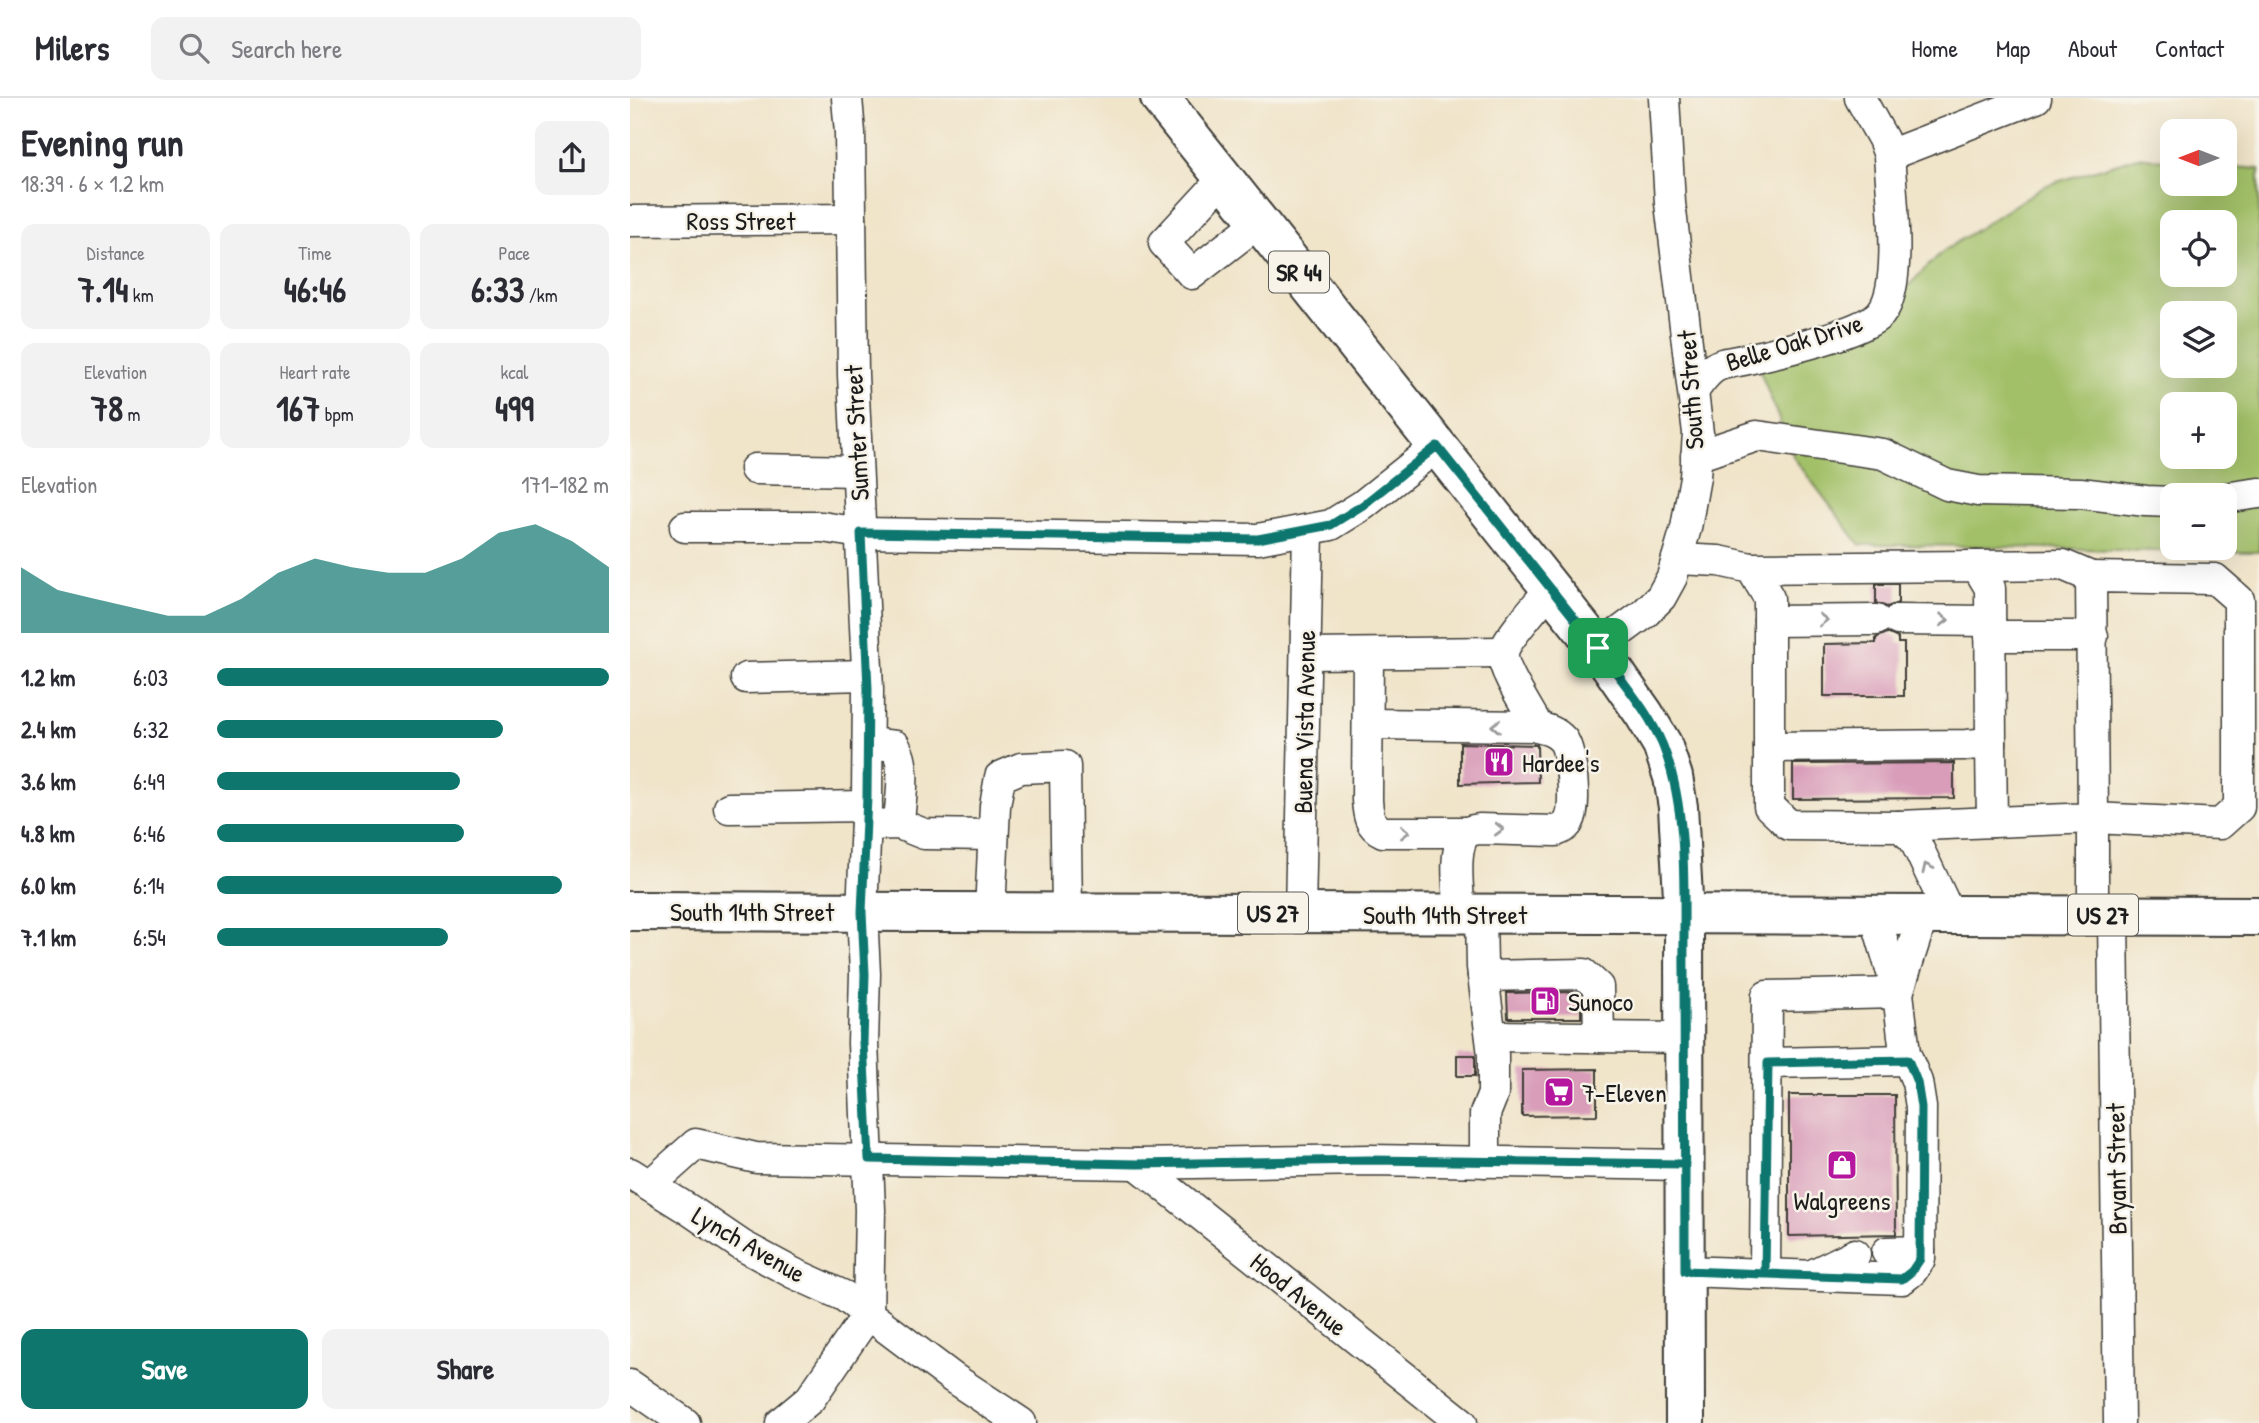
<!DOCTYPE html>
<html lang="en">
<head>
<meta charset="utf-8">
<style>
	body { margin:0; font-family:"Patrick Hand",sans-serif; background:#f2f2f3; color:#2b2b33; height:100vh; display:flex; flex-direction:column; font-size:26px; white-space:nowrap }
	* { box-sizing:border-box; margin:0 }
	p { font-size:23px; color:#7c7c81 }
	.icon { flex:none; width:38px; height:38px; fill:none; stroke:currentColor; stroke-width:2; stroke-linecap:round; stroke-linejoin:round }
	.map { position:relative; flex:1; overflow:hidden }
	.sheet { display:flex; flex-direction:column; background:#fff; width:630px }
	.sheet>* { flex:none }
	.needle { width:46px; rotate:270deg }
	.buttons { position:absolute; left:1530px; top:21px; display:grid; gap:14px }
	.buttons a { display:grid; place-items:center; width:77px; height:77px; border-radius:14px; background:#fff; box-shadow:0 7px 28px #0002; font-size:35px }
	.pin { position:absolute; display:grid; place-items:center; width:60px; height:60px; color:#fff; margin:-30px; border-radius:14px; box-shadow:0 4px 10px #0006 }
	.round { display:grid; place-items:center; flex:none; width:74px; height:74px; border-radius:14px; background:#f2f2f3 }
	.summary { display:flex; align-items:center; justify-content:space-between; height:119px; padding:0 21px }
	h1 { font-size:38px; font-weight:800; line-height:52px }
	.stats { display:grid; grid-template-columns:repeat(3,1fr); gap:10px; height:119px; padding:7px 21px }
	.stats div { display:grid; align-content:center; border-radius:14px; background:#f2f2f3; text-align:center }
	.stats b { font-size:35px; font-weight:800 }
	.stats small { font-size:19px; font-weight:400 }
	.stats p { font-size:19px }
	.chart { height:196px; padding:14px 21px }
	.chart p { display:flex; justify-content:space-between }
	.chart svg { width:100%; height:126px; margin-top:7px; fill:#0f766e; opacity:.7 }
	.action { display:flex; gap:14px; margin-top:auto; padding:14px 21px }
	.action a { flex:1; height:80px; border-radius:14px; background:#0f766e; color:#fff; font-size:28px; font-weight:800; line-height:80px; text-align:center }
	.action a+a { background:#f2f2f3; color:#2b2b33 }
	ul { padding:0 21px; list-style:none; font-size:23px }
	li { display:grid; grid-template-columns:112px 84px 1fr; align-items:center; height:52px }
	li i { height:18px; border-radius:9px; background:#0f766e }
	header { display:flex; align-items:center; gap:42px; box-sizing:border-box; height:98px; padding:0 35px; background:#fff; border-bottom:2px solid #e1e1e2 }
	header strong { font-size:33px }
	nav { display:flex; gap:38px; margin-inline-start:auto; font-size:24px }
	.search { width:490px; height:63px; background:#f2f2f3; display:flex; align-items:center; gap:18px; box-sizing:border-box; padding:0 24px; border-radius:14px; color:#7c7c81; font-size:26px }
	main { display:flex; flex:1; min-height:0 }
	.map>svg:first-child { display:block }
	.green { fill:#a2c067; stroke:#5f6e42; stroke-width:2; fill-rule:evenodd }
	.building { fill:#d99dba }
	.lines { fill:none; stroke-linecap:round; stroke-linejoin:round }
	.minor-casing { stroke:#3c3a36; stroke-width:33 }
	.major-casing { stroke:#3c3a36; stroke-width:42 }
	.highway-casing { stroke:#3c3a36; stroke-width:42 }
	.minor { stroke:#fff; stroke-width:30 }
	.major { stroke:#fff; stroke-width:38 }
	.highway { stroke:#fff; stroke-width:38 }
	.oneway { stroke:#999 }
	.route-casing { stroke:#fff; stroke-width:14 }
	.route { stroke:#0f766e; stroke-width:9 }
	.labels { text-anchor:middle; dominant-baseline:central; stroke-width:5; stroke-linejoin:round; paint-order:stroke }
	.shield { fill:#f7f3e8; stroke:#5e5c59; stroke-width:2 }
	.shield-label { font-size:24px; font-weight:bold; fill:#1c1c1c }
	.street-label { font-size:26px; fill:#1c1c1c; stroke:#f7f3e8 }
	.poi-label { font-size:26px; fill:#1c1c1c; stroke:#f7f3e8; text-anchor:start }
</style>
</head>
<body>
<header>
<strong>Milers</strong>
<div class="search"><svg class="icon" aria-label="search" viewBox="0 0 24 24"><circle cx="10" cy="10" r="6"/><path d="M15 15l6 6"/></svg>Search here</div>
<nav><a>Home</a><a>Map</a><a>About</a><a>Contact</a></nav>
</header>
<main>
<section class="sheet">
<div class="summary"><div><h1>Evening run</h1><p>18:39 · 6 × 1.2 km</p></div><a class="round"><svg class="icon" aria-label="share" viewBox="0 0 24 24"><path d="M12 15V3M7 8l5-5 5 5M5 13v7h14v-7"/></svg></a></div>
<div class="stats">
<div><p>Distance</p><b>7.14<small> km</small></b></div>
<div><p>Time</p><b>46:46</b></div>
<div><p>Pace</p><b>6:33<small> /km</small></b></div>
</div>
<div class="stats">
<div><p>Elevation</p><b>78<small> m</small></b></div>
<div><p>Heart rate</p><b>167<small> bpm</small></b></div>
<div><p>kcal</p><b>499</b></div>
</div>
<div class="chart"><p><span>Elevation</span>171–182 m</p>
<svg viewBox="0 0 160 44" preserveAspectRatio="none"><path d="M0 44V21L10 29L20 32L30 35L40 38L50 38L60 32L70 23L80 18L90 21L100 23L110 23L120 18L130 9L140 6L150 12L160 21V44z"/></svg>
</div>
<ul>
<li><b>1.2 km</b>6:03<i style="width:100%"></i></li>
<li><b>2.4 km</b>6:32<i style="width:73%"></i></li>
<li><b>3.6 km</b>6:49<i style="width:62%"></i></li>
<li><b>4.8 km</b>6:46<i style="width:63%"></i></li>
<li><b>6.0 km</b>6:14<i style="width:88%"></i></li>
<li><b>7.1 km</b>6:54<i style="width:59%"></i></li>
</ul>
<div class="action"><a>Save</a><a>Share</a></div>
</section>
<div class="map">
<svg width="1629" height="1325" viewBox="0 0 1629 1325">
	<rect width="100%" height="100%" fill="#f7f3e8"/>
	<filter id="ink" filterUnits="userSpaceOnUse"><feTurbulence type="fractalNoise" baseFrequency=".0143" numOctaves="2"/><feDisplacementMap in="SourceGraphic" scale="14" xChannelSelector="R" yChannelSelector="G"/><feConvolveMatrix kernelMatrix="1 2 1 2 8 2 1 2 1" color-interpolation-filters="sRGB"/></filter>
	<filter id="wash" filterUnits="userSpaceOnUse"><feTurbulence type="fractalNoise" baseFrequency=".00686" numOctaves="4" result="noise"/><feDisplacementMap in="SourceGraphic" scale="28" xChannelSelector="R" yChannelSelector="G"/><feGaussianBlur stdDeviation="1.57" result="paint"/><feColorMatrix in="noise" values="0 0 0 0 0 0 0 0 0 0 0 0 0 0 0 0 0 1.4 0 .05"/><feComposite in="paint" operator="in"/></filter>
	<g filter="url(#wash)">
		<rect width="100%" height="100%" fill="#f0e4c9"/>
		<path class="green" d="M1507,59L1542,63V86H1594V68L1629,71V454C1496,455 1363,446 1230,447L1164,360L1130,273L1270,196L1312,154L1414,88ZM1542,124H1594V177H1542ZM1542,215H1594V268H1542ZM1542,306H1594V359H1542ZM1542,397H1594V450H1542Z"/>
		<g id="blocks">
			<g class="building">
				<path d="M1246,486H1268V505L1257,509L1246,505Z"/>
				<path d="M1257,535L1268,540V545H1274V598H1194V546L1246,545V540Z"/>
				<path d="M830,645L907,647L908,684L830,686Z"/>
				<path d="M1324,665V700L1163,701V666Z"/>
				<path d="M947,894L951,897V920H878L877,895Z"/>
				<rect x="827" y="957" width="18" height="21"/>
				<path d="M967,971V1017L892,1018V972Z"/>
				<path d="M1159,997H1265L1266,1136L1159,1138Z"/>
			</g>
		</g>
	</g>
	<g filter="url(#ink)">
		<use href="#blocks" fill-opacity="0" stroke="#3c3a36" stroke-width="2"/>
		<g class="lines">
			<g class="minor-casing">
				<g id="minor">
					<path d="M217,0L220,35L223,277L238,591L237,699L232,814L235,876L233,945L240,1112L238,1216"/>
					<path d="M1259,57L1406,0"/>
					<path d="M594,80L534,145L562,176L629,124"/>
					<path d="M0,123L221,121"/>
					<path d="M1064,292C1088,258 1090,269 1126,259C1152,253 1235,234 1251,215C1274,187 1261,94 1259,57L1253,41L1230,0"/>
					<path d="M1066,358L1127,338L1253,356L1317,387L1348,393L1450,395L1516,403L1542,404"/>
					<path d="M125,371L227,373"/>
					<path d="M1594,400L1629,395"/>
					<path d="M55,429H192L231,435L628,441L701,427L733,407L807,348"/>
					<path d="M1047,461L1089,463L1121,470L1139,500V708L1159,727L1269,728L1463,720L1461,479L1585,481L1609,502V709L1590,726L1463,720V817"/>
					<path d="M1347,468L1433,467L1461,479"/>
					<path d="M1121,470L1347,468L1360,490L1361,645"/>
					<path d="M1268,522L1360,523"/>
					<path d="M1139,523L1246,522"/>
					<path d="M1360,538H1463"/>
					<path d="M968,550L1014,516L1031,499L1042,479L1047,461L1056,430L1065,379L1068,335L1040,105L1034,0"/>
					<path d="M676,556L873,554"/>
					<path d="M738,556L737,702C738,716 739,728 753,734H837"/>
					<path d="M116,580L237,577"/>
					<path d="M738,626L903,628C915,631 924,632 933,642C942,654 947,710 939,723C937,729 931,731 926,733L849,731C845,732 841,732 838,734C821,744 829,798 830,816"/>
					<path d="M908,629C900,613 872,572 873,556C874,544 911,502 921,490"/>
					<path d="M238,645L265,648C278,671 270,700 269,726"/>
					<path d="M1139,649L1336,647L1361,645L1362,724"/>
					<path d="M99,710L237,708"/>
					<path d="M236,727L269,726L294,736L363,737"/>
					<path d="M1269,728L1284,741L1320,817"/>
					<path d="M360,814L365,708L370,679L391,670L435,668L437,814"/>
					<path d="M670,815L678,433"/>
					<path d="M851,816L852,869L863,957V996L855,1016V1064"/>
					<path d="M1483,817L1489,1325"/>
					<path d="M853,878L954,876L968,889L969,939"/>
					<path d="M1268,895L1293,817"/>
					<path d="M861,938L1055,940"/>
					<path d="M1138,965L1278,962"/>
					<path d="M507,1066L832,1325"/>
					<path d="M0,1075L61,1113L111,1147L163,1175L214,1198L323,1280L391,1325"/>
					<path d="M20,1087L66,1046L126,1060L507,1066L739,1062L1055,1067"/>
					<path d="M1257,1154L1290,1153"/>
					<path d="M1055,1173L1135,1176L1137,898L1268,895"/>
					<path d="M1135,1176L1272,1181L1282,1173L1290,1161L1291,1009L1287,984L1275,955L1268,895L1245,817"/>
					<path d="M1182,1177L1225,1156"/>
					<path d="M0,1287L55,1325"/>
					<path d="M151,1325L180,1301L238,1216"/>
				</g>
			</g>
			<g class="major-casing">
				<path id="major" d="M530,0L968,550L1014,616L1032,646L1043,679L1048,709L1054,817L1055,1325"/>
			</g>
			<g class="highway-casing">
				<path id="highway" d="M0,813L1629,818"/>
			</g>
			<use href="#minor" class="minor"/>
			<use href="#major" class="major"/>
			<use href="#highway" class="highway"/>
		</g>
		<defs><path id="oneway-chevron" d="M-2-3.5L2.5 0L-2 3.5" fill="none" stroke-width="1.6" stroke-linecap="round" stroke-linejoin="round" transform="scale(1.75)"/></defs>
		<g class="oneway">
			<use href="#oneway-chevron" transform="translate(1193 522)"/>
			<use href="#oneway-chevron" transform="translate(1314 522) rotate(1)"/>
			<use href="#oneway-chevron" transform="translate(866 628) rotate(-179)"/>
			<use href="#oneway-chevron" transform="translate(869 731) rotate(1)"/>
			<use href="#oneway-chevron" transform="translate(775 734)"/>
			<use href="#oneway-chevron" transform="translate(1297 770) rotate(-115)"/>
		</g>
	</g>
	<g class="lines" filter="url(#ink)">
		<g class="route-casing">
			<path id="route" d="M968,550L807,348L733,407L701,427L628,441L231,435L238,591L237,699L232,814L235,876L233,945L239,1061L507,1066L738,1062L1055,1066V1173L1272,1181L1282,1173L1290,1161L1291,1009L1287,984L1278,962L1138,965L1135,1176L1055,1173C1055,1073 1055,974 1054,875C1053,803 1060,716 1033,648C1019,613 990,581 968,550"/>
		</g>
		<use href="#route" class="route"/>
	</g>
	<defs>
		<g id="restaurant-square" transform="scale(1.575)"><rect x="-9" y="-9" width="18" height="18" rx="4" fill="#b5179e" stroke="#f7f3e8"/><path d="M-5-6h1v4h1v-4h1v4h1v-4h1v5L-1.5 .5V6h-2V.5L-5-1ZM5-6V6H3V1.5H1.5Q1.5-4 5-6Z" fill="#fff"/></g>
		<g id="fuel-square" transform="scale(1.575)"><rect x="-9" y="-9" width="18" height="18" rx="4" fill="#b5179e" stroke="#f7f3e8"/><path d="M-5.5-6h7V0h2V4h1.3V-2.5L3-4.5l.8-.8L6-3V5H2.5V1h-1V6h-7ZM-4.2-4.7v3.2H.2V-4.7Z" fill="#fff"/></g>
		<g id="supermarket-square" transform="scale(1.575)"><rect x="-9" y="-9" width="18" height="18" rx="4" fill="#b5179e" stroke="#f7f3e8"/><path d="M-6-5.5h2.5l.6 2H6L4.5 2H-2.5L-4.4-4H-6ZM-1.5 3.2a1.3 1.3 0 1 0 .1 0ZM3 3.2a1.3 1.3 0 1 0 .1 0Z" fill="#fff"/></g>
		<g id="shop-square" transform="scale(1.575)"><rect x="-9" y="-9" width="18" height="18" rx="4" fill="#b5179e" stroke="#f7f3e8"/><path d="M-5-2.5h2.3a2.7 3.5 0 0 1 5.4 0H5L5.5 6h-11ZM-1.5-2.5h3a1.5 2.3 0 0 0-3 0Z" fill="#fff"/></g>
	</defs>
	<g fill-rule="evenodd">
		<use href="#restaurant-square" x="869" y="664"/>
		<use href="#fuel-square" x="915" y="903"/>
		<use href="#supermarket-square" x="929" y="994"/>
		<use href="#shop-square" x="1212" y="1067"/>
	</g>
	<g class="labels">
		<g class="shield">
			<rect x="639" y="153.5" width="60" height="41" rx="5"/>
			<rect x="608" y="794.5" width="70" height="41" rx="5"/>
			<rect x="1438" y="796.5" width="70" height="41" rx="5"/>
		</g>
		<g class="shield-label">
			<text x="669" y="174">SR 44</text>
			<text x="643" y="815">US 27</text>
			<text x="1473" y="817">US 27</text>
		</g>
		<g class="street-label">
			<text x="111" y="122">Ross Street</text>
			<text transform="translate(1164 244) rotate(-17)">Belle Oak Drive</text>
			<text transform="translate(1060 292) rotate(-94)">South Street</text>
			<text transform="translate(226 335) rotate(-93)">Sumter Street</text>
			<text transform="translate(674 624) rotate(-89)">Buena Vista Avenue</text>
			<text x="122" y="813">South 14th Street</text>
			<text x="815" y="816">South 14th Street</text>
			<text transform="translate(1486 1071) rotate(-91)">Bryant Street</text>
			<text transform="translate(119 1146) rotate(30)">Lynch Avenue</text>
			<text transform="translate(669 1196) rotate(39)">Hood Avenue</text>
		</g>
		<g class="poi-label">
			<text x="892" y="664">Hardee's</text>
			<text x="938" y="903">Sunoco</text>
			<text x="952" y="994">7-Eleven</text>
			<text x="1212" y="1102" text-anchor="middle">Walgreens</text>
		</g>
	</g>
</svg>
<div class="buttons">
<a><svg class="needle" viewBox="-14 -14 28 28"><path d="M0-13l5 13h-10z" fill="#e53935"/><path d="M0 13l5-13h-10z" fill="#7c7c81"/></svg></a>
<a><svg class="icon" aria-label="locate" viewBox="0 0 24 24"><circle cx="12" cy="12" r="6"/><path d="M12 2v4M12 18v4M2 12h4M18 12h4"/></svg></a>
<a><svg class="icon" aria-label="layers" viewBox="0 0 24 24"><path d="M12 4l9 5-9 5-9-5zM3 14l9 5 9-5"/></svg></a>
<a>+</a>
<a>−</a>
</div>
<div class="pin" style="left:968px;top:550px;background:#1e9e55"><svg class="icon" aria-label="arrive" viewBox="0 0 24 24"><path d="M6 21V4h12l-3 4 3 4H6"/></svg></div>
</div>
</main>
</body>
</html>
